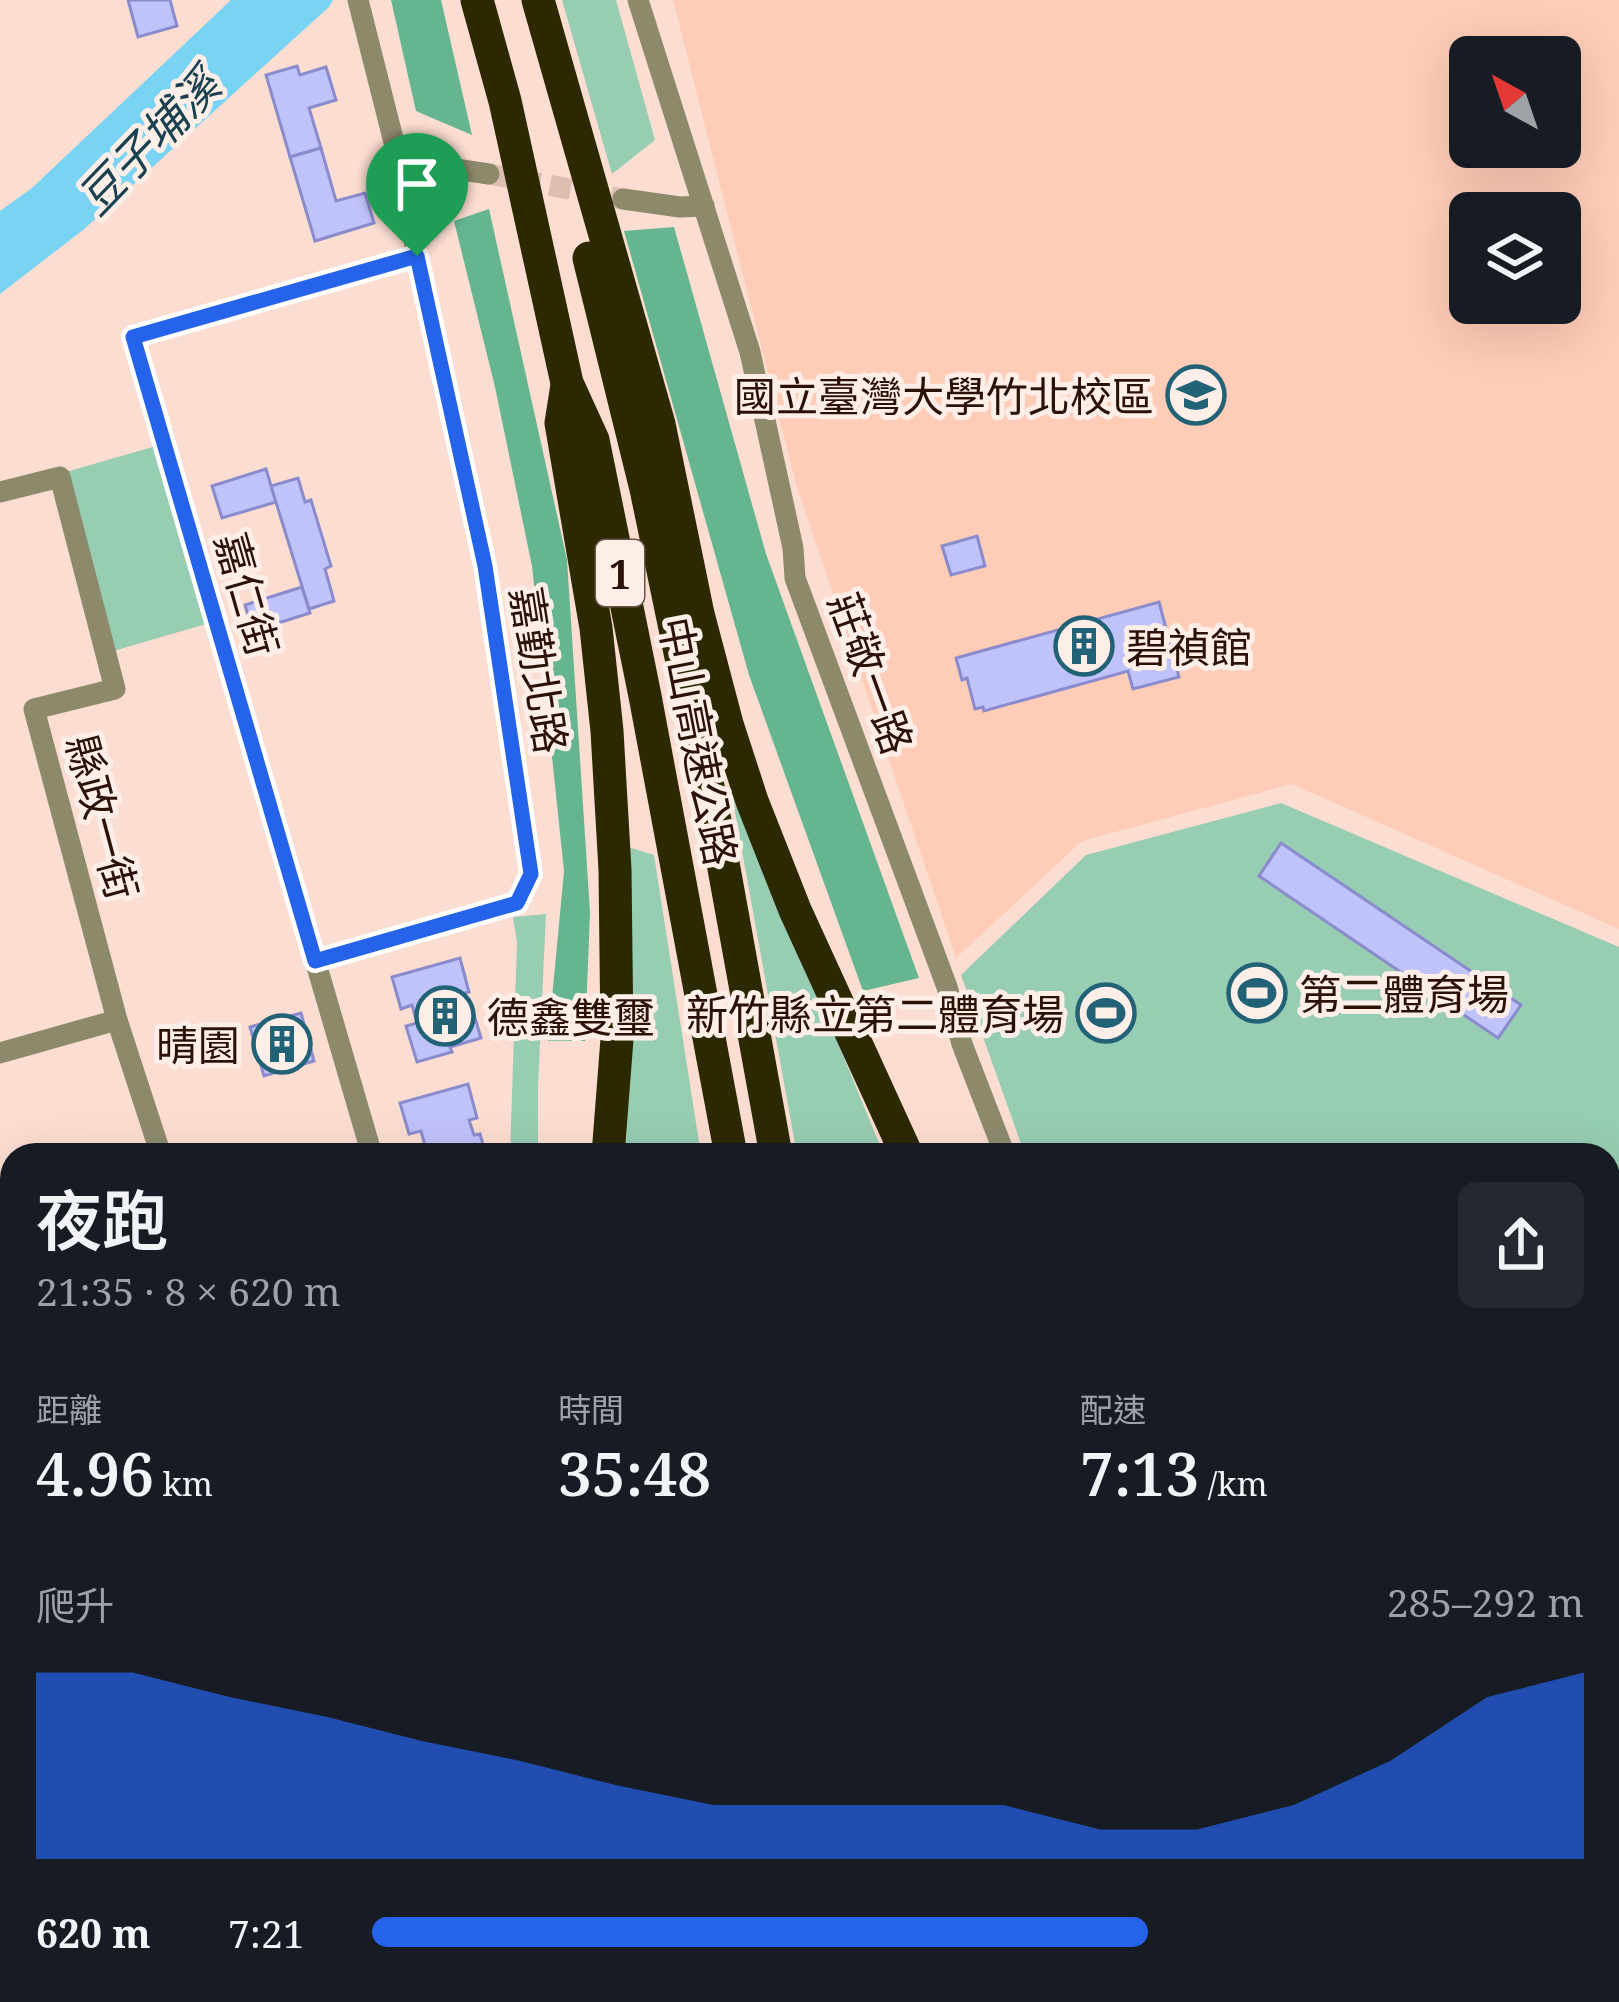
<!DOCTYPE html>
<html lang="zh-TW">
<head>
<meta charset="utf-8">
<style>
	body { margin:0; font-family:"Noto Serif","Noto Sans TC",serif; background:#242831; color:#f1f3f6; height:100vh; display:flex; flex-direction:column; font-size:45px; white-space:nowrap }
	* { box-sizing:border-box; margin:0 }
	p { font-size:39px; color:#9ea1a6 }
	.icon { flex:none; width:66px; height:66px; fill:none; stroke:currentColor; stroke-width:2; stroke-linecap:round; stroke-linejoin:round }
	.map { position:relative; flex:1; overflow:hidden }
	.sheet { position:absolute; left:0px; top:1143px; width:1620px; height:861px; display:flex; flex-direction:column; background:#171b24; border-radius:36px 36px 0 0; box-shadow:0 12px 48px #0002 }
	.sheet>* { flex:none }
	.needle { width:78px; rotate:320deg }
	.controls { position:absolute; left:1449px; top:36px; display:grid; gap:24px }
	.controls a { display:grid; place-items:center; width:132px; height:132px; border-radius:18px; background:#171b24; box-shadow:0 12px 48px #0002; font-size:60px }
	.pin { position:absolute; display:grid; place-items:center; width:102px; height:102px; color:#fff; margin:-123px -51px; border-radius:50% 50% 50% 0; rotate:-45deg; box-shadow:0 0 12px #0007 }
	.pin .icon { rotate:45deg }
	.round { display:grid; place-items:center; flex:none; width:126px; height:126px; border-radius:18px; background:#242831 }
	.head { display:flex; align-items:center; justify-content:space-between; height:204px; padding:0 36px }
	h1 { font-size:66px; font-weight:600; line-height:90px }
	.metrics { display:grid; grid-template-columns:repeat(3,1fr); gap:18px; height:204px; padding:12px 36px }
	.metrics div { display:grid; align-content:center }
	.metrics b { font-size:60px; font-weight:600 }
	.metrics small { font-size:33px; font-weight:400 }
	.metrics p { font-size:33px }
	.chart { height:336px; padding:24px 36px }
	.chart p { display:flex; justify-content:space-between }
	.chart svg { width:100%; height:216px; margin-top:12px; fill:#2563eb; opacity:.7 }
	ul { padding:0 36px; list-style:none; font-size:39px }
	li { display:grid; grid-template-columns:192px 144px 1fr; align-items:center; height:90px }
	li i { height:30px; border-radius:15px; background:#2563eb }
	.map>svg:first-child { display:block }
	.built { fill:#feccb7; fill-rule:evenodd }
	.green { fill:#97cdb2 }
	.forest { fill:#64b590 }
	.water { fill:#79d3f3 }
	.building { fill:#c0c2fa; stroke:#8a8bcc; stroke-width:3 }
	.lines { fill:none; stroke-linecap:round; stroke-linejoin:round }
	.minor-tunnel { stroke:#ddbeb3; stroke-width:21; stroke-dasharray:21 10; stroke-linecap:butt }
	.minor { stroke:#8d8a6c; stroke-width:21 }
	.major { stroke:#464111; stroke-width:27 }
	.highway { stroke:#2c2800; stroke-width:33 }
	.route-casing { stroke:#fff; stroke-width:24 }
	.route { stroke:#2563eb; stroke-width:15 }
	.labels { text-anchor:middle; dominant-baseline:central; stroke-width:10; stroke-linejoin:round; paint-order:stroke }
	.shield { fill:#feeee8; stroke:#6b534a; stroke-width:3 }
	.shield-label { font-size:39px; font-weight:bold; fill:#2c1106 }
	.poi-label { font-size:42px; fill:#2c1106; stroke:#feeee8; text-anchor:end }
	.street-label { font-size:42px; fill:#2c1106; stroke:#feeee8 }
	.water-label { font-size:45px; font-style:italic; fill:#19414f; stroke:#feeee8 }
</style>
</head>
<body>
<div class="map">
<svg width="1619" height="2002" viewBox="0 0 1619 2002">
	<rect width="100%" height="100%" fill="#fcddd1"/>
	<path class="built" d="M673,0H1619V929L1292,784L1082,841L956,958L797,487ZM1470,57H1560V147H1470ZM1470,213H1560V303H1470Z"/>
	<g class="green">
		<path d="M562,0H616L655,140L612,174Z"/>
		<path d="M156,446L206,624L110,652L59,474Z"/>
		<path d="M729,779L884,1155H797Z"/>
		<path d="M1281,803L1619,947V1304L1608,1308V1155H1025L961,975L1086,855Z"/>
		<path d="M625,846L654,855L701,1155H621Z"/>
		<path d="M546,914L538,1086V1155H510L517,943L513,917Z"/>
		<path d="M1619,1491V2002H1181V1992H1608V1495Z"/>
		<path d="M740,1992H838L840,2002H744Z"/>
		<path d="M941,1992H1038L1037,2002H943Z"/>
	</g>
	<g class="forest">
		<path d="M391,0H441L472,135L416,111Z"/>
		<path d="M489,209L567,560L590,912L585,1041H548L564,871L532,566L495,387L454,221Z"/>
		<path d="M674,227L766,554L919,978L863,991L749,675L624,231Z"/>
	</g>
	<g class="water">
		<path d="M231,0H333L329,7L83,230L0,294V211L32,188Z"/>
		<path d="M1609,1535L1619,1539V1646L1608,1651V1623L1613,1612L1608,1603Z"/>
	</g>
	<g class="building">
		<path d="M128,0H170L177,26L138,37Z"/>
		<path d="M297,66L300,75L326,67L336,100L309,108L321,148L290,157L266,75Z"/>
		<path d="M321,148L336,201L365,193L374,223L315,241L290,157Z"/>
		<path d="M266,469L276,502L222,518L212,486Z"/>
		<path d="M298,478L305,502L311,500L331,566L325,569L334,601L309,609L271,486Z"/>
		<path d="M977,536L985,566L951,575L942,546Z"/>
		<path d="M302,587L310,613L253,631L245,605Z"/>
		<path d="M1159,602L1179,677L1133,689L1128,671L984,711L983,707L975,709L967,678L962,680L956,658Z"/>
		<path d="M1281,843L1521,1005L1498,1038L1259,876Z"/>
		<path d="M460,958L469,992L461,994L466,1009L472,1008L481,1038L450,1047L452,1052L417,1062L406,1026L417,1023L412,1005L401,1009L392,977Z"/>
		<path d="M301,1013L314,1061L264,1076L250,1027Z"/>
		<path d="M468,1084L477,1118L469,1120L474,1135L480,1134L486,1155H415L414,1152L426,1149L421,1131L409,1134L400,1103Z"/>
		<path d="M12,1261V1335L0,1292V1265Z"/>
		<path d="M1608,1684L1619,1687V1734L1608,1730Z"/>
		<path d="M0,1728L11,1774L0,1777Z"/>
		<path d="M1608,1784L1619,1792V1843L1608,1836Z"/>
		<path d="M1208,1992H1262L1263,2002H1208Z"/>
		<path d="M1330,1992H1369L1372,2002H1332Z"/>
		<path d="M107,1993L109,2002H68Z"/>
	</g>
	<g class="lines">
		<path class="minor-tunnel" d="M489,174L623,199"/>
		<g class="minor">
			<path d="M638,0L750,352L793,548L795,578L947,987L962,1044L1005,1155"/>
			<path d="M401,170L448,168L489,174"/>
			<path d="M623,199L680,207L704,206"/>
			<path d="M0,492L60,477L115,689L34,709L117,1020L161,1155"/>
			<path d="M315,961L517,903L531,875L485,566L417,256L401,170L358,0"/>
			<path d="M0,1053L117,1020"/>
			<path d="M372,1155L133,337L417,256"/>
			<path d="M1608,1335L1619,1331"/>
			<path d="M0,1364L12,1406"/>
			<path d="M1608,1467L1619,1463"/>
			<path d="M0,1494L12,1537"/>
			<path d="M0,1563L12,1560"/>
			<path d="M139,1992L142,2002"/>
			<path d="M175,1992L178,2002"/>
			<path d="M1151,2002V1992"/>
		</g>
		<g class="major">
			<path d="M1608,1371L1619,1367"/>
			<path d="M1608,1428L1619,1425"/>
			<path d="M0,1860L12,1858"/>
			<path d="M0,1908L12,1905"/>
		</g>
		<g class="highway">
			<path d="M477,0L505,101L567,383L593,440L645,696L731,1155"/>
			<path d="M538,0L659,424L698,614L727,724L752,801L795,910L907,1155"/>
			<path d="M589,258L646,489L717,830L776,1155"/>
			<path d="M567,385L561,423L596,628L607,731L615,870L617,1039L608,1155"/>
			<path d="M717,1992L721,2002"/>
			<path d="M867,1992L869,2002"/>
			<path d="M912,1992L914,2002"/>
			<path d="M1062,2002V1992"/>
		</g>
	</g>
	<g class="lines">
		<g class="route-casing">
			<path id="route" d="M417,256L485,566L531,874L517,903L315,961L133,337Z"/>
		</g>
		<use href="#route" class="route"/>
	</g>
	<defs>
		<g id="university-ring" transform="scale(3)"><circle r="9.5" fill="#feeee8" stroke="#226277" stroke-width="1.5"/><path d="M0-5L7-2L0 1L-7-2ZM-4 1L0 2.5L4 1V4Q0 6-4 4Z" fill="#226277"/></g>
		<g id="building-ring" transform="scale(3)"><circle r="9.5" fill="#feeee8" stroke="#226277" stroke-width="1.5"/><path d="M-4-6H4V6H1V3H-1V6H-4ZM-2.5-4.3h1.7v1.8h-1.7ZM.8-4.3h1.7v1.8H.8ZM-2.5-1h1.7V.8h-1.7ZM.8-1h1.7V.8H.8Z" fill="#226277"/></g>
		<g id="stadium-ring" transform="scale(3)"><circle r="9.5" fill="#feeee8" stroke="#226277" stroke-width="1.5"/><path d="M0-5a6.5 5 0 1 0 0 10a6.5 5 0 1 0 0-10ZM-3.5-1.8h7v3.6h-7Z" fill="#226277"/></g>
	</defs>
	<g fill-rule="evenodd">
		<use href="#university-ring" x="1196" y="395"/>
		<use href="#building-ring" x="1084" y="646"/>
		<use href="#stadium-ring" x="1257" y="993"/>
		<use href="#stadium-ring" x="1106" y="1013"/>
		<use href="#building-ring" x="445" y="1016"/>
		<use href="#building-ring" x="282" y="1044"/>
	</g>
	<g class="labels">
		<rect class="shield" x="596" y="540" width="48" height="66" rx="9"/>
		<g class="shield-label">
			<text x="620" y="573">1</text>
		</g>
		<g class="poi-label">
			<text x="1154" y="395">國立臺灣大學竹北校區</text>
			<text x="1126" y="646" text-anchor="start">碧禎館</text>
			<text x="1299" y="993" text-anchor="start">第二體育場</text>
			<text x="1064" y="1013">新竹縣立第二體育場</text>
			<text x="487" y="1016" text-anchor="start">德鑫雙璽</text>
			<text x="240" y="1044">晴園</text>
		</g>
		<g class="street-label">
			<text transform="translate(248 594) rotate(74)">嘉仁街</text>
			<text transform="translate(540 670) rotate(81)">嘉勤北路</text>
			<text transform="translate(872 673) rotate(70)">莊敬一路</text>
			<text transform="translate(699 741) rotate(79)">中山高速公路</text>
			<text transform="translate(103 817) rotate(75)">縣政一街</text>
		</g>
		<g class="water-label">
			<text transform="translate(148 141) rotate(-46)">豆子埔溪</text>
		</g>
	</g>
</svg>
<div class="controls">
<a><svg class="needle" viewBox="-14 -14 28 28"><path d="M0-13l5 13h-10z" fill="#e53935"/><path d="M0 13l5-13h-10z" fill="#9ea1a6"/></svg></a>
<a><svg class="icon" aria-label="layers" viewBox="0 0 24 24"><path d="M12 4l9 5-9 5-9-5zM3 14l9 5 9-5"/></svg></a>
</div>
<div class="pin" style="left:417px;top:256px;background:#1e9e55"><svg class="icon" aria-label="arrive" viewBox="0 0 24 24"><path d="M6 21V4h12l-3 4 3 4H6"/></svg></div>
<section class="sheet">
<div class="head"><div><h1>夜跑</h1><p>21:35 · 8 × 620 m</p></div><a class="round"><svg class="icon" aria-label="share" viewBox="0 0 24 24"><path d="M12 15V3M7 8l5-5 5 5M5 13v7h14v-7"/></svg></a></div>
<div class="metrics">
<div><p>距離</p><b>4.96<small> km</small></b></div>
<div><p>時間</p><b>35:48</b></div>
<div><p>配速</p><b>7:13<small> /km</small></b></div>
</div>
<div class="chart"><p><span>爬升</span>285–292 m</p>
<svg viewBox="0 0 160 44" preserveAspectRatio="none"><path d="M0 44V6L10 6L20 11L30 15L40 20L50 24L60 29L70 33L80 33L90 33L100 33L110 38L120 38L130 33L140 24L150 11L160 6V44z"/></svg>
</div>
<ul>
<li><b>620 m</b>7:21<i style="width:64%"></i></li>
</ul>
</section>
</div>
</body>
</html>
